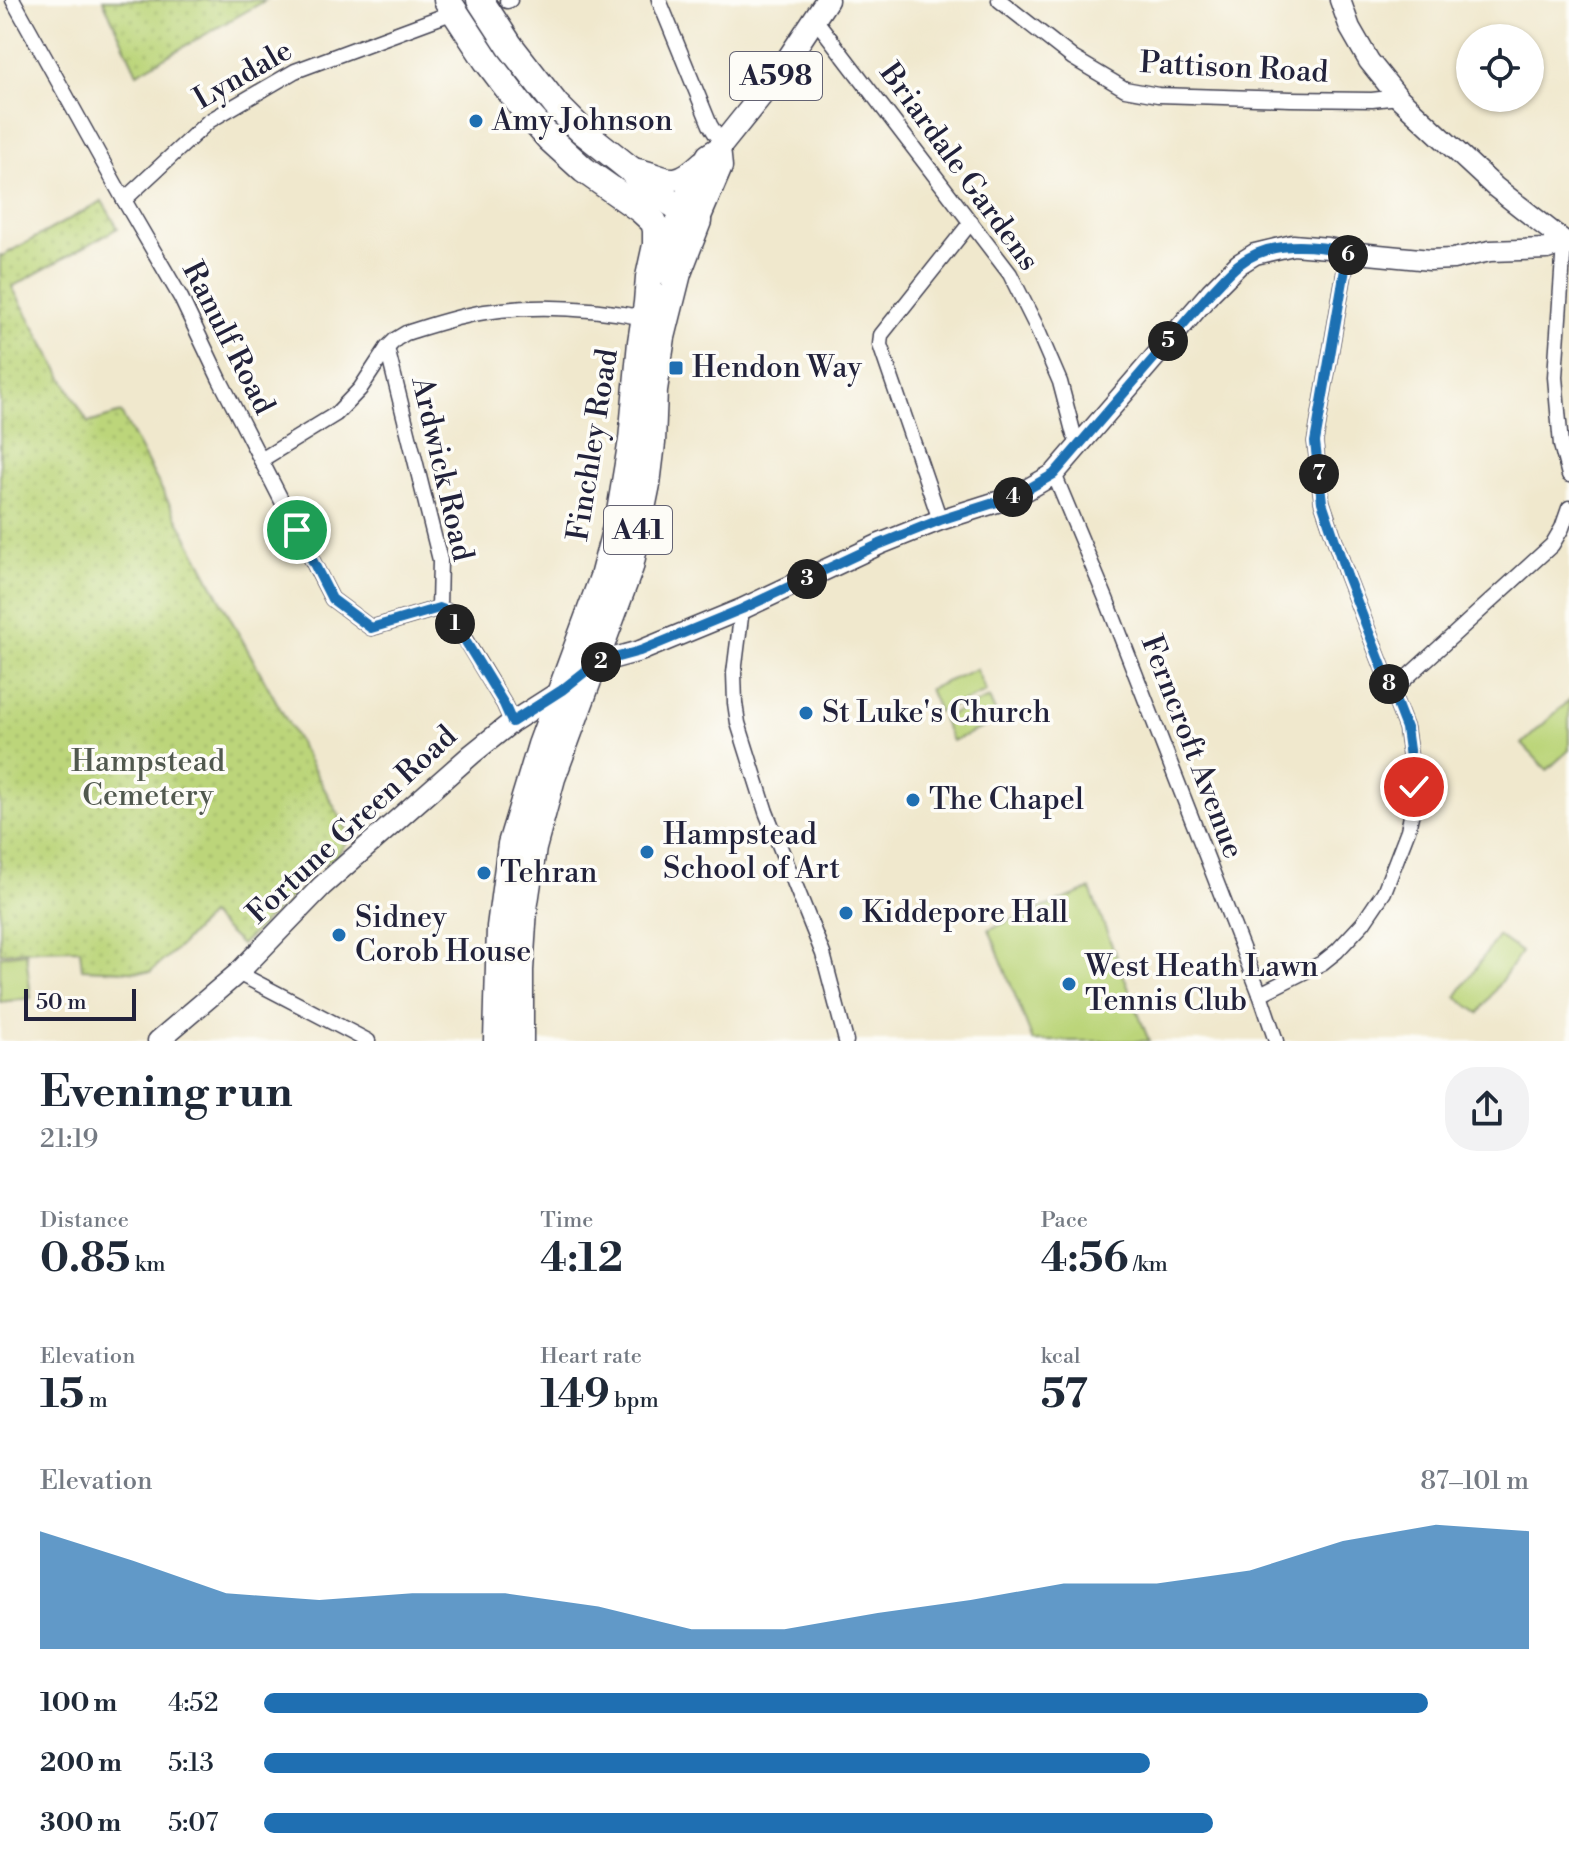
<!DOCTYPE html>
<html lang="en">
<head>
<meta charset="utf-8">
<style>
	body { margin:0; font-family:"Libre Bodoni",serif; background:#f2f2f3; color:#1f2937; height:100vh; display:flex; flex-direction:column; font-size:30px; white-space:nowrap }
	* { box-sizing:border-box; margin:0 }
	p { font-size:26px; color:#747a83 }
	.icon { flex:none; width:44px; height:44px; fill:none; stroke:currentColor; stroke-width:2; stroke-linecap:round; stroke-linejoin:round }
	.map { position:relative; height:1041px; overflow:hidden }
	.panel { display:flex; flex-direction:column; background:#fff; flex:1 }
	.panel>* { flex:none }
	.buttons { position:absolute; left:1456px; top:24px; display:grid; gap:16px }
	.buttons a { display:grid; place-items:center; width:88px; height:88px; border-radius:50%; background:#fff; box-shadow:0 2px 6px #0004; font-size:40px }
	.scale { position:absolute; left:24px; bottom:20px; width:112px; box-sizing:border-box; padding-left:8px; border:4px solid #22223b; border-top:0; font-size:22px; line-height:28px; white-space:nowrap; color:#22223b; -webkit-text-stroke:6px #fdfcf7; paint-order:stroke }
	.pin { position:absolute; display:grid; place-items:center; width:68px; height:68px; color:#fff; margin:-34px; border:4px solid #fff; border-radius:50%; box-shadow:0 2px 8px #0007 }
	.km { position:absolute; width:40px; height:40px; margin:-20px; border-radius:50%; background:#222; color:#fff; font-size:22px; line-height:40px; text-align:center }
	.round { display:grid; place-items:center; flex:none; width:84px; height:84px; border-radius:32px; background:#f2f2f3 }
	.overview { display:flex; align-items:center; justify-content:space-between; height:136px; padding:0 40px }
	h1 { font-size:44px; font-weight:700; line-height:60px }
	.metrics { display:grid; grid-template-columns:repeat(3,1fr); gap:12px; height:136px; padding:8px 40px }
	.metrics div { display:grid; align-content:center }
	.metrics b { font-size:40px; font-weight:700 }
	.metrics small { font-size:22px; font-weight:400 }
	.metrics p { font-size:22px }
	.chart { height:224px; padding:16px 40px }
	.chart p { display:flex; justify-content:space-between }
	.chart svg { width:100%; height:144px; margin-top:8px; fill:#1f6fb2; opacity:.7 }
	ul { padding:0 40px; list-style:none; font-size:26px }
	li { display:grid; grid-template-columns:128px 96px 1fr; align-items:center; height:60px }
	li i { height:20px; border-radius:10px; background:#1f6fb2 }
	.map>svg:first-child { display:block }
	.grass { fill:#bcd57a; stroke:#6f7c5a; stroke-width:2 }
	.park { fill:url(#park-dots); stroke:#6f7c5a; stroke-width:2 }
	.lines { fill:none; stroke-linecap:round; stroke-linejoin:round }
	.street-casing { stroke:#414051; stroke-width:17 }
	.secondary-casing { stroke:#414051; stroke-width:23 }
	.primary-casing { stroke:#414051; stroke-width:25 }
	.highway-casing { stroke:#414051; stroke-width:29 }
	.street { stroke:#fff; stroke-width:14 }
	.secondary { stroke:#fff; stroke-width:20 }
	.primary { stroke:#fff; stroke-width:22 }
	.highway { stroke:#fff; stroke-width:26 }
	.route-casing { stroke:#fff; stroke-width:16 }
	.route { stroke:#1f6fb2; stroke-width:10 }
	.poi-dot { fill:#1f6fb2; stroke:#fdfcf7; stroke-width:3 }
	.labels { text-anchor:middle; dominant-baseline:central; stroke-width:7; stroke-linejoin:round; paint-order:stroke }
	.shield { fill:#fdfcf7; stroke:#646373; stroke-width:2 }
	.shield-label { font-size:28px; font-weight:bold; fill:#22223b }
	.street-label { font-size:30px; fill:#22223b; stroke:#fdfcf7 }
	.poi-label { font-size:30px; fill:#22223b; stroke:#fdfcf7; text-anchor:start }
	.park-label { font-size:30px; fill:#50584e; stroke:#fdfcf7 }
</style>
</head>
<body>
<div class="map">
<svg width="1569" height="1041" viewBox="0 0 1569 1041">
	<defs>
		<pattern id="park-dots" width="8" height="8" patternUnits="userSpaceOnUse" patternTransform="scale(2)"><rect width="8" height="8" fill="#bcd57a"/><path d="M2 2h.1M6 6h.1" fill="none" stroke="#a1b76a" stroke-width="1.8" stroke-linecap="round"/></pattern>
	</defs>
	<rect width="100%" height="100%" fill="#fdfcf7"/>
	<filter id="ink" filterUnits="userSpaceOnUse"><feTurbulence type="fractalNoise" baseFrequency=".0125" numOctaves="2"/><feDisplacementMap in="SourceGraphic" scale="16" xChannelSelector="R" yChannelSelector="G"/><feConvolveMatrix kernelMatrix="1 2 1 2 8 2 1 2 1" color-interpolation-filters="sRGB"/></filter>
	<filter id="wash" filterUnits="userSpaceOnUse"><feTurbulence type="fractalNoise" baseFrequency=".006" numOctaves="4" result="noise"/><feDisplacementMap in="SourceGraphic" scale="32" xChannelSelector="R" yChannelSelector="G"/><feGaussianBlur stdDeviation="1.8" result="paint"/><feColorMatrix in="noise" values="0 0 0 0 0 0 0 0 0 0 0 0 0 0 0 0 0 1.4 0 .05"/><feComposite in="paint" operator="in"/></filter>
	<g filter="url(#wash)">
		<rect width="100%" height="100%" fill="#f0e8cd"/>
		<g class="grass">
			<path d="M976,669L986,692L939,712L929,689Z"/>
			<path d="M989,698L999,721L952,741L942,718Z"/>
			<path d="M1569,700V750L1547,770L1522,744Z"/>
			<path d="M1090,889L1149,1041H1033L989,929Z"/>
			<path d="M1498,936L1521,952L1479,1013L1456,997Z"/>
			<path d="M26,953L31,998L0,1002V956Z"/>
		</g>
		<g class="park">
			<path d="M103,0H266L137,73Z"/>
			<path d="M102,201L118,228L12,287L88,423L121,413L233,623L351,837C345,842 343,848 338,854C326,866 314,866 299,865L291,896L241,945L209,915L181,945L150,972L82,969L80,949L39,950L0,953V255L2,256Z"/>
		</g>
	</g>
	<g filter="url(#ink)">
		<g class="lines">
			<g class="street-casing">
				<g id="street">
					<path d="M13,0L124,200L181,298L220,380L332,599L371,628L439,608"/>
					<path d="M659,0L710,125L715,133L725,141"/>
					<path d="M999,0L1073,58L1125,89L1158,95L1291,99L1372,100L1398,97"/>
					<path d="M507,1L510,0"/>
					<path d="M815,19L1010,274L1035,324L1060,382L1074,435L1080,445"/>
					<path d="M124,200L209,121L295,71L454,12"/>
					<path d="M1564,243L1555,377L1561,445L1569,475"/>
					<path d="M387,348L440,560L439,608"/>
					<path d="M261,460L336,414L360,389L387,348L396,339L406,333C432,325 458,316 485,312C538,304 593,308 646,318"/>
					<path d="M1054,474L1107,601L1260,994L1276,1041"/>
					<path d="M940,520L880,345L881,335L971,222"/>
					<path d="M439,608L447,611L452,618L504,704L512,722"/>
					<path d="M742,609L734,673L735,703L738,723L766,812L823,954L846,1041"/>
					<path d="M1392,691L1552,545L1562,528L1569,508"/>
					<path d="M238,973L368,1041"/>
					<path d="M1260,994L1322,963L1337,951L1363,923L1384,892L1408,830L1413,807L1414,787L1406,728L1347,576L1322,502L1315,442L1348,252"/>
				</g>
			</g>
			<g class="secondary-casing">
				<g id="secondary">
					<path d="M1340,0L1350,28L1369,61L1398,97L1495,187L1569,245"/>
					<path d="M158,1041L238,973L322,886L472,754L512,722L562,690L596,663L640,651L742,609L880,544L940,520L1016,496L1054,474L1211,292L1239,264L1255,254L1293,245L1328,248L1348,252L1430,260L1453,259L1490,251L1547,249L1564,243"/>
				</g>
			</g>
			<g class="primary-casing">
				<g id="primary">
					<path d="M630,169C666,172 668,194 702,162"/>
					<path d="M698,221L721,167L719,148"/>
					<path d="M660,272L687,194L708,155L719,148L776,77L827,0"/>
				</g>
			</g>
			<g class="highway-casing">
				<g id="highway">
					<path d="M447,0L487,61L525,111L550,139L584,170L641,210L654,222L656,230V245L649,277L647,303L641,342L632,440L620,512L603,577L541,745L511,844L500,927L497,1041"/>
					<path d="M480,0L510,46L556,105L580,129L630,169L642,183L698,221L678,273L662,337L654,390L652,443L647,484L630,567L552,778L533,848L524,909L520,970V1041"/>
				</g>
			</g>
			<use href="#street" class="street"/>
			<use href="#secondary" class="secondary"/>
			<use href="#primary" class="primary"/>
			<use href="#highway" class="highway"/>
		</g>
	</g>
	<g class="lines" filter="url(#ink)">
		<g class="route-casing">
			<path id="route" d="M297,530L332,599L371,628L439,608L447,611L504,704L512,722L562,690L596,663L640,651L742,609L880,544L940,520L1016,496L1054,474L1211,292C1220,283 1228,273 1238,265C1269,240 1312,244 1348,252L1315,442L1322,502L1347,576L1406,728L1414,787"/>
		</g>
		<use href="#route" class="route"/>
	</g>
	<g class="poi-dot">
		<circle cx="476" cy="121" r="8"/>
		<rect x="668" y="360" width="16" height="16" rx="4"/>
		<circle cx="806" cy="713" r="8"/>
		<circle cx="913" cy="800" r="8"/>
		<circle cx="647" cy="852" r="8"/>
		<circle cx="484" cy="873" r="8"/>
		<circle cx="846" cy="913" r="8"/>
		<circle cx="339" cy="935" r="8"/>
		<circle cx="1069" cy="984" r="8"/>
	</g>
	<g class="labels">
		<g class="shield">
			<rect x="730" y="52" width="92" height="48" rx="6"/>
			<rect x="604" y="506" width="68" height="48" rx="6"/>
		</g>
		<g class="shield-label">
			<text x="776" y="76">A598</text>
			<text x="638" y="530">A41</text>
		</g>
		<g class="street-label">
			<text transform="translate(1234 68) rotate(3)">Pattison Road</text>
			<text transform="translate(243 75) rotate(-30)">Lyndale</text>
			<text transform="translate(959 167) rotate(54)">Briardale Gardens</text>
			<text transform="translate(228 338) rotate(63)">Ranulf Road</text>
			<text transform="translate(593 445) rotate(-81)">Finchley Road</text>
			<text transform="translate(442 469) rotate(77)">Ardwick Road</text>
			<text transform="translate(1192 747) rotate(69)">Ferncroft Avenue</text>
			<text transform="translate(352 825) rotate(-43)">Fortune Green Road</text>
		</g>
		<g class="poi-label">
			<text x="492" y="121">Amy Johnson</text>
			<text x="692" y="368">Hendon Way</text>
			<text x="822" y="713">St Luke's Church</text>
			<text x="929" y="800">The Chapel</text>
			<text x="663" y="835">Hampstead<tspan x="663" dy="34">School of Art</tspan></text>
			<text x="500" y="873">Tehran</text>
			<text x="862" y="913">Kiddepore Hall</text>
			<text x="355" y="918">Sidney<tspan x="355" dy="34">Corob House</tspan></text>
			<text x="1085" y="967">West Heath Lawn<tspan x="1085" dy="34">Tennis Club</tspan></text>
		</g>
		<g class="park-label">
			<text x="148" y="762">Hampstead<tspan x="148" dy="34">Cemetery</tspan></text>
		</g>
	</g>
</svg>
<div class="buttons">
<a><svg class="icon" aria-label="locate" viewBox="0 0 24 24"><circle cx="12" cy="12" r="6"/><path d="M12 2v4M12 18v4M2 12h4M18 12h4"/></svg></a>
</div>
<div class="scale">50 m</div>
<div class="pin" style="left:297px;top:530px;background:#1e9e55"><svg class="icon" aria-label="arrive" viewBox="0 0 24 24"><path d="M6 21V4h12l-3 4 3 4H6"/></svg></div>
<div class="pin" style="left:1414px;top:787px;background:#d93025"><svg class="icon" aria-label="check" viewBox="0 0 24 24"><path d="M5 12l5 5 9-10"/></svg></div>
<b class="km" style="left:455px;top:624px">1</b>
<b class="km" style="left:601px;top:662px">2</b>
<b class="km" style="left:807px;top:579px">3</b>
<b class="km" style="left:1013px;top:497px">4</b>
<b class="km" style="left:1168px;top:341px">5</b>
<b class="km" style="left:1348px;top:255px">6</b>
<b class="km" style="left:1319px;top:474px">7</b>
<b class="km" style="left:1389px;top:684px">8</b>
</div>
<section class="panel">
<div class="overview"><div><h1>Evening run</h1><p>21:19</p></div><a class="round"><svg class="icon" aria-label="share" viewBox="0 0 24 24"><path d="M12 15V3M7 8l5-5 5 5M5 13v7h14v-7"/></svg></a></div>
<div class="metrics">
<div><p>Distance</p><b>0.85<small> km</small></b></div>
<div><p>Time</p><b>4:12</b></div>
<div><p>Pace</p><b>4:56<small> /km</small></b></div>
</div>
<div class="metrics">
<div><p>Elevation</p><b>15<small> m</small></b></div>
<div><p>Heart rate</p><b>149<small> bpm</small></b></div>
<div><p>kcal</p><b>57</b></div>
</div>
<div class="chart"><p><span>Elevation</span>87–101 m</p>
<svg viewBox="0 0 160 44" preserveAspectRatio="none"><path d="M0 44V8L10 17L20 27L30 29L40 27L50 27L60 31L70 38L80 38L90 33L100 29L110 24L120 24L130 20L140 11L150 6L160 8V44z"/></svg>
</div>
<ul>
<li><b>100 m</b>4:52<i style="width:92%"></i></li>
<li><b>200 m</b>5:13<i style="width:70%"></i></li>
<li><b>300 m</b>5:07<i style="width:75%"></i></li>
</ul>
</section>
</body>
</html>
